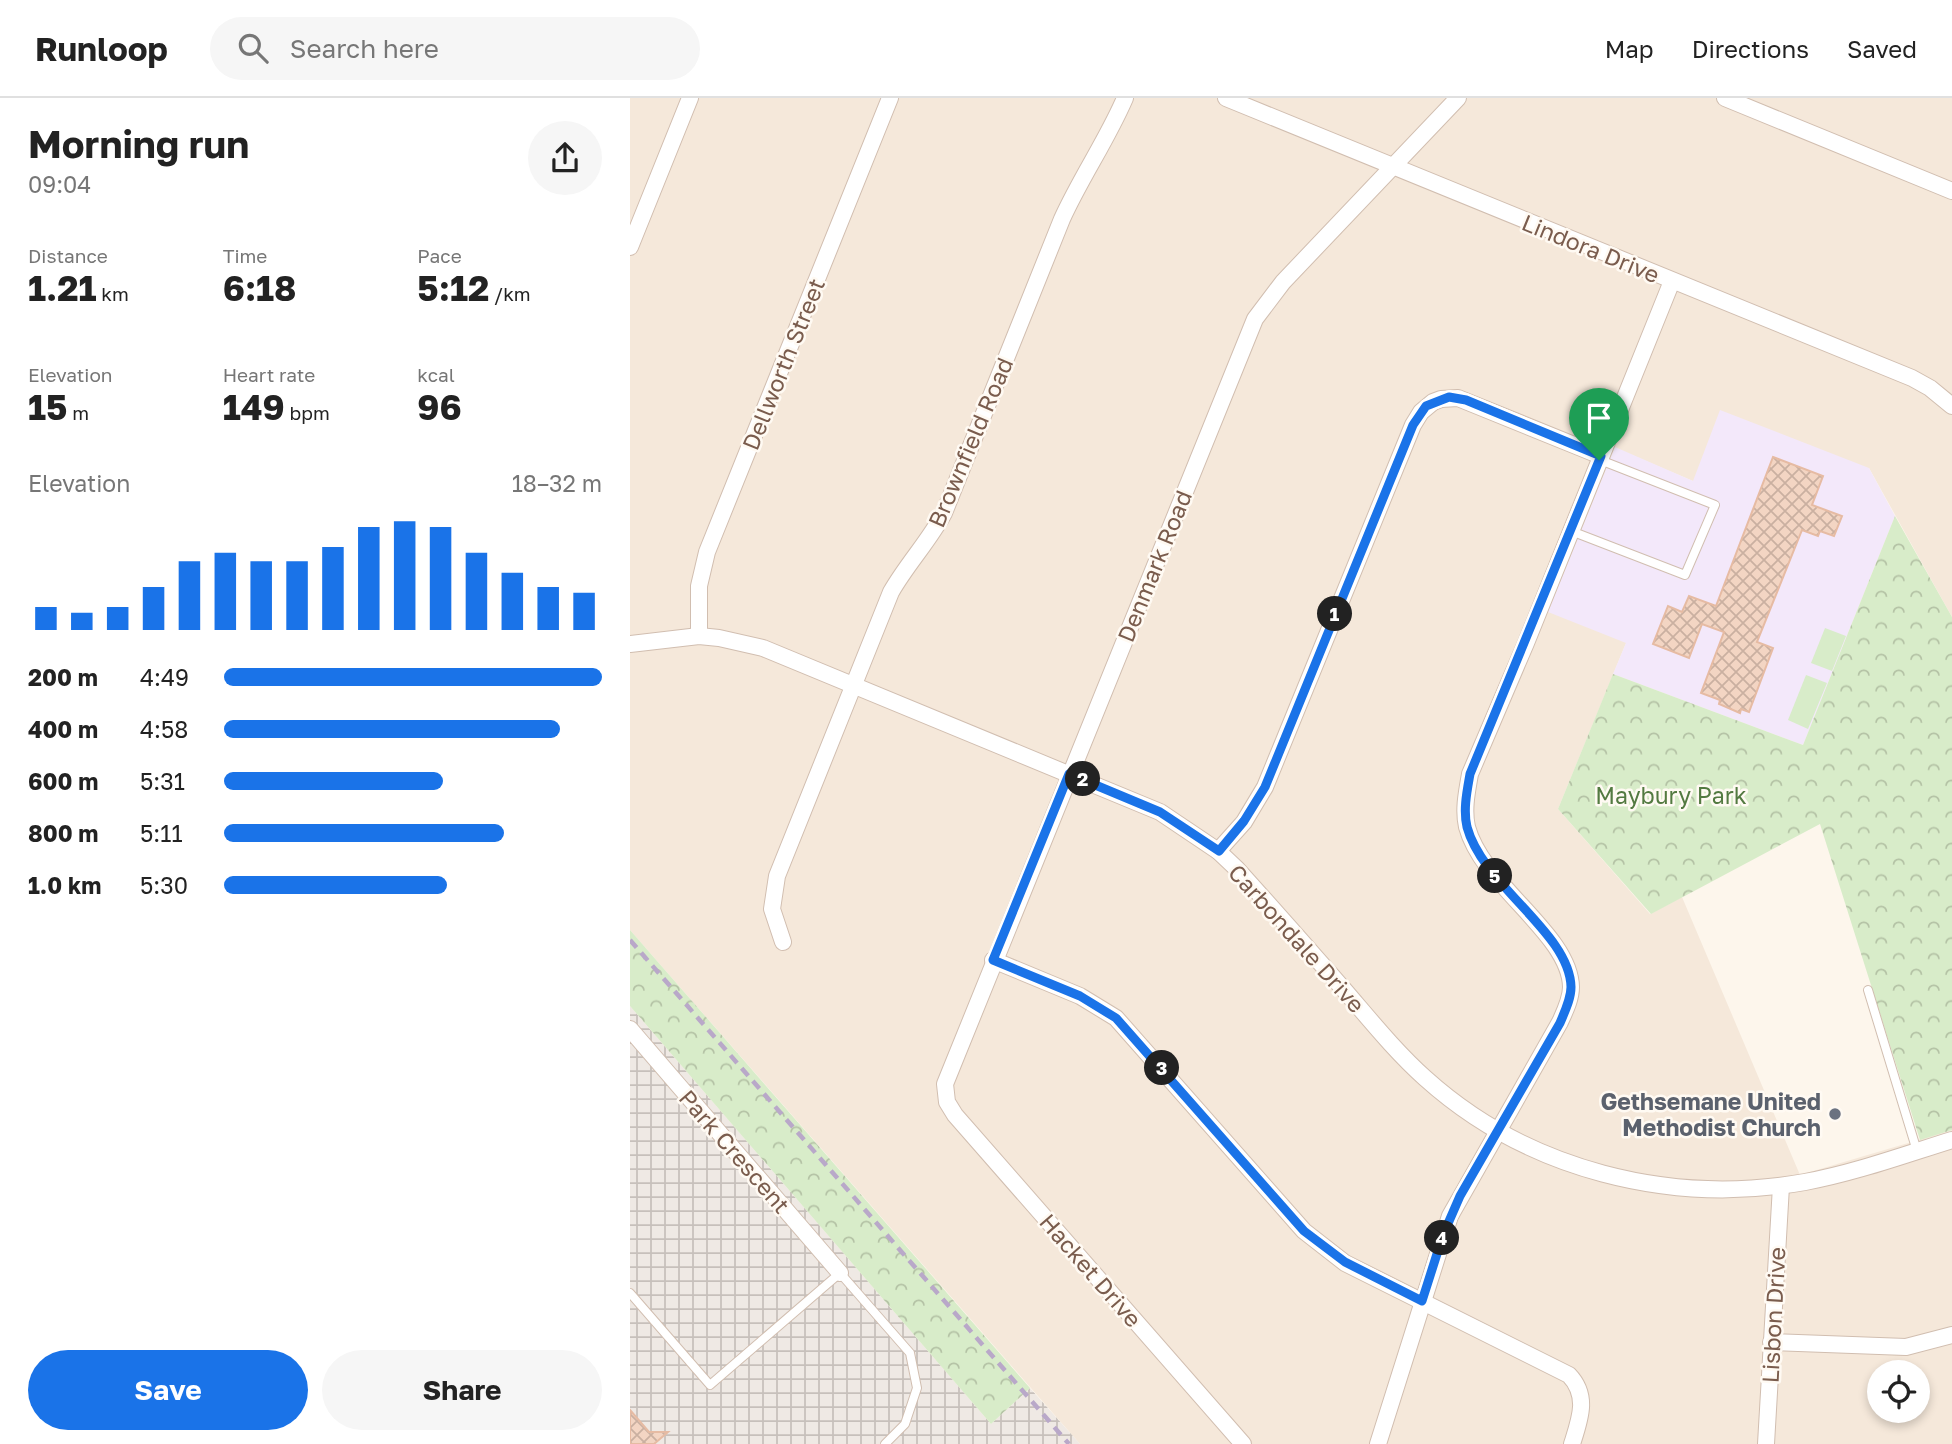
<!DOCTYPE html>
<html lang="en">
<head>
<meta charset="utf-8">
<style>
	body { margin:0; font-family:"Golos Text",sans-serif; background:#f6f6f6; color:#222; height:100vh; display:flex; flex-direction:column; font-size:26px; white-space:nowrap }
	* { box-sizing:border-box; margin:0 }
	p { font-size:23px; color:#767676 }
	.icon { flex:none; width:38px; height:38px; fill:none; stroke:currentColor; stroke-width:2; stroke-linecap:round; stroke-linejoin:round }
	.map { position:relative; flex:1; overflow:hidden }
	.drawer { display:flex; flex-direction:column; background:#fff; width:630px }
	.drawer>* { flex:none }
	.buttons { position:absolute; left:1237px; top:1262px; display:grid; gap:14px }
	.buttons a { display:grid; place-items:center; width:63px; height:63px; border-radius:50%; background:#fff; box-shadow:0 4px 10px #0003; font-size:35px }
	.pin { position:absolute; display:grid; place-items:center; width:60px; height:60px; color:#fff; margin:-72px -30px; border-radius:50% 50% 50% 0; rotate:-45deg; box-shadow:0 0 7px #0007 }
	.pin .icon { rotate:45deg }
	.km { position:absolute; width:35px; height:35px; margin:-18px; border-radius:50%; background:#222; color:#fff; font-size:19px; line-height:35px; text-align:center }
	.round { display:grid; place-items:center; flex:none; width:74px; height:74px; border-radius:37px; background:#f6f6f6 }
	.head { display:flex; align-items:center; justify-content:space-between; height:119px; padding:0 28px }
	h1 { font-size:38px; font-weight:700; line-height:52px }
	.metrics { display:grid; grid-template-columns:repeat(3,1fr); gap:10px; height:119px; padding:7px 28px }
	.metrics div { display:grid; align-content:center }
	.metrics b { font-size:35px; font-weight:700 }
	.metrics small { font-size:19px; font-weight:400 }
	.metrics p { font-size:19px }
	.chart { height:196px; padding:14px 28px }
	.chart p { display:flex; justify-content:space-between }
	.chart svg { width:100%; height:126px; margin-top:7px; stroke:#1a73e8; stroke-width:6 }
	.button { display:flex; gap:14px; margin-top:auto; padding:14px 28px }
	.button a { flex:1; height:80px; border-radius:42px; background:#1a73e8; color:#fff; font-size:28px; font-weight:700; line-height:80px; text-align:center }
	.button a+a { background:#f6f6f6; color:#222 }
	ul { padding:0 28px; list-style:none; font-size:23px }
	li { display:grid; grid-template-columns:112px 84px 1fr; align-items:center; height:52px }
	li i { height:18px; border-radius:9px; background:#1a73e8 }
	header { display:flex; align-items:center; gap:42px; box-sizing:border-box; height:98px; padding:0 35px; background:#fff; border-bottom:2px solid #e0e0e0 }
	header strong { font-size:33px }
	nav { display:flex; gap:38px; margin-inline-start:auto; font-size:24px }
	.search { width:490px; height:63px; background:#f6f6f6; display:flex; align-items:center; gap:18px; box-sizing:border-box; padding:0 24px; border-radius:38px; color:#767676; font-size:26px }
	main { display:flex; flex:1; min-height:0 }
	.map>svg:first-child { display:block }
	.residential { fill:#f5e8da; fill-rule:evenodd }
	.industrial { fill:url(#industrial-grid) }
	.education { fill:#f3e8fa }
	.green { fill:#d8ecc9 }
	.forest { fill:url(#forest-crowns) }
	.building { fill:url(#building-cross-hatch); stroke:#e6bba3; stroke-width:2 }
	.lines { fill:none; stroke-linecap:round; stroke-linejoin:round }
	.service-casing { stroke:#d1beb0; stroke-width:10 }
	.minor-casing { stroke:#d1beb0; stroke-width:18 }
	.service { stroke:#fff; stroke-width:8 }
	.minor { stroke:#fff; stroke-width:16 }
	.rail { stroke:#b9a8c9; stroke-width:4.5; stroke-dasharray:10 7; stroke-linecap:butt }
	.route-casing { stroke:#fff; stroke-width:14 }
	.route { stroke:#1a73e8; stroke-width:9 }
	.worship-dot { fill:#6b7280; stroke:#fffaf3; stroke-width:2.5 }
	.labels { text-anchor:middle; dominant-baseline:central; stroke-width:5; stroke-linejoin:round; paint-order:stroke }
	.street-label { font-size:23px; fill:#7a5c4d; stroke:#fffaf3 }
	.park-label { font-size:23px; fill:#537a41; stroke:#fffaf3 }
	.worship-label { font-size:23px; font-weight:bold; fill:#5b616d; stroke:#fffaf3; text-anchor:end }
</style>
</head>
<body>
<header>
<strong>Runloop</strong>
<div class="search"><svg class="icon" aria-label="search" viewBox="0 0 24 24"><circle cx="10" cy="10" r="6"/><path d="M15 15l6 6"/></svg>Search here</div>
<nav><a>Map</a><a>Directions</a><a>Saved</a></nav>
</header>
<main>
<section class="drawer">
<div class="head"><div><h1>Morning run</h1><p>09:04</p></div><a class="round"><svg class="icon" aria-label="share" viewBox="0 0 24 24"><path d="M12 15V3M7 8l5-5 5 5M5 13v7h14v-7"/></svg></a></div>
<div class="metrics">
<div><p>Distance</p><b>1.21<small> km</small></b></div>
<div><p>Time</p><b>6:18</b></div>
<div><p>Pace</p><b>5:12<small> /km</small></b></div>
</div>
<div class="metrics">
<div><p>Elevation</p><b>15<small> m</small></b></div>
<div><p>Heart rate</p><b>149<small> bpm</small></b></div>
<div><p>kcal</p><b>96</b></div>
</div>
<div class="chart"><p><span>Elevation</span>18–32 m</p>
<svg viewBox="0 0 160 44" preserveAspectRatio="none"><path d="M5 44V36M15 44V38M25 44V36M35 44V29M45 44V20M55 44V17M65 44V20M75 44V20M85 44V15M95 44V8M105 44V6M115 44V8M125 44V17M135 44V24M145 44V29M155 44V31"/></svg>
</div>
<ul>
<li><b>200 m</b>4:49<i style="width:100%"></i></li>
<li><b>400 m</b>4:58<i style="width:89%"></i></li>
<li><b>600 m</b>5:31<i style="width:58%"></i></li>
<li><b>800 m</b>5:11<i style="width:74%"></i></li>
<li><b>1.0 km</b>5:30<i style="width:59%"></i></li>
</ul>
<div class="button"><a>Save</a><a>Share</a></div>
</section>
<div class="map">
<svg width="1322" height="1346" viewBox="0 0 1322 1346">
	<defs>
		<pattern id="industrial-grid" width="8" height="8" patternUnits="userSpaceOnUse" patternTransform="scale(1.75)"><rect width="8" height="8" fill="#efe9e4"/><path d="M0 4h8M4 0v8" fill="none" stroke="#c7c0bb"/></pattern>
		<pattern id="forest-crowns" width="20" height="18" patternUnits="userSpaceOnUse" patternTransform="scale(1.75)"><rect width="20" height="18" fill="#d8ecc9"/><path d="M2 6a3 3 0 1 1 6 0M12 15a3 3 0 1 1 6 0" fill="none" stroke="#b4c2a5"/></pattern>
		<pattern id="building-cross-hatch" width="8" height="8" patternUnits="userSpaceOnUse" patternTransform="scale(1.75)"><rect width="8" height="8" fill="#f3d5c3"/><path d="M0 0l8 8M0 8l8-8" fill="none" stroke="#cab0a1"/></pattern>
	</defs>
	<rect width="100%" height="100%" fill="#fdf6ec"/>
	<path class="residential" d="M0,0H1322V519L1239,370L1063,383L985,350L996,545L928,711L1020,816L1052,799L1170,1077L1322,1032V1346H450L0,832ZM1250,1274H1288V1312H1250Z"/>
	<path class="industrial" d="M0,908L361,1326L400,1290L450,1346H0Z"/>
	<path class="education" d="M1090,312L1239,370L1265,418L1173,647L983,576L996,545L918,514L985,349L1063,383Z"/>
	<g class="green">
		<path d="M1195,530L1216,538L1202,573L1181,565Z"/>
		<path d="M1176,577L1197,585L1178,631L1158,622Z"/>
	</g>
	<g class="forest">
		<path d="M1265,418L1322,519V1032L1290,1042L1190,726L1021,816L928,711L983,576L1173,647Z"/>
		<path d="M0,832L400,1290L361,1326L0,908Z"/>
	</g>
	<g class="building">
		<path d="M1143,359L1193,378L1182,407L1212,418L1204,438L1190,433L1188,438L1172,432L1127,544L1143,550L1119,614L1111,611L1110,615L1089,606L1090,602L1071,595L1094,534L1072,526L1059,560L1023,546L1038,508L1052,514L1059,498L1086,508Z"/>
		<path d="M0,1312L19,1334H38L24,1346H0Z"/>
	</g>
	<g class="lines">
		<g class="service-casing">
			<g id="service">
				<path d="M941,433L1055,477L1085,407L970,362"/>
				<path d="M1238,892L1287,1053"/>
				<path d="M0,1195L80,1287L210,1175L280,1255L287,1290L275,1326L255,1346"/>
			</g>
		</g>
		<g class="minor-casing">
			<g id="minor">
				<path d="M596,0L1282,280L1300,290L1322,308"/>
				<path d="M1095,0L1322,93"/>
				<path d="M0,149L60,0"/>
				<path d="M69,538V488L77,454L260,0"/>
				<path d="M0,546L69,538L89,540L133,550L530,714L588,753L607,771C644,812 680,853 716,894C741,923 766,954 795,980C897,1072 1040,1108 1175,1084C1224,1075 1274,1057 1322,1042"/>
				<path d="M588,753L614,724L635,689L783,327L791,314L803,304L811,301L828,300L971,358"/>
				<path d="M153,844L142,811L147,778L261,494C277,466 299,443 314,415L432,121C451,79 477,42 495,0"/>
				<path d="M363,862L450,898L486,920L674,1133L715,1165L939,1277C959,1298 950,1321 942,1346"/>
				<path d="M0,931L210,1175"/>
				<path d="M1141,1244L1276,1249L1322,1237"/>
				<path d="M613,1346L325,1017L317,1004L315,986L625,221L653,184L828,0"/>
				<path d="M748,1346L820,1118L930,924C935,913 941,901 941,889C940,836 853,788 837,729C833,712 837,693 840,676L896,545L1042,183"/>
				<path d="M1136,1346L1151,1088"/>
			</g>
		</g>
		<use href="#service" class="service"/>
		<use href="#minor" class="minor"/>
		<path class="rail" d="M0,842L439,1346"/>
	</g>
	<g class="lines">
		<g class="route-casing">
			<path id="route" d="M819,299L836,302L971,358L840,676C837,693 833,712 837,729C853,788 940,835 941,889C941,901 935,913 930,925L830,1098L813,1137L792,1203L715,1164L674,1133L486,920L450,898L363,862L439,676L530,714L589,753L614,723L635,689L783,327L796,308Z"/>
		</g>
		<use href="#route" class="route"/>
	</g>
	<circle class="worship-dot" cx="1205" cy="1016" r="7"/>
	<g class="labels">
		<g class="street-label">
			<text transform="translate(961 150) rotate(22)">Lindora Drive</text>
			<text transform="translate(153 266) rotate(-68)">Dellworth Street</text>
			<text transform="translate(340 344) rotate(-67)">Brownfield Road</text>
			<text transform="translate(524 468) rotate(-68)">Denmark Road</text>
			<text transform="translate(667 840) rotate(48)">Carbondale Drive</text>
			<text transform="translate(105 1053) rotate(49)">Park Crescent</text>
			<text transform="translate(461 1172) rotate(49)">Hacket Drive</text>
			<text transform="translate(1143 1217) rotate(-87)">Lisbon Drive</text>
		</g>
		<g class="park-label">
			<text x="1041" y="697">Maybury Park</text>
		</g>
		<g class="worship-label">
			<text x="1191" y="1003">Gethsemane United<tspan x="1191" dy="26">Methodist Church</tspan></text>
		</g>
	</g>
</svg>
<div class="buttons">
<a><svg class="icon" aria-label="locate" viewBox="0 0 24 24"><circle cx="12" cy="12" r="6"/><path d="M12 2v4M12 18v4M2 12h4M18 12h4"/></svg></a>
</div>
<div class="pin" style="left:969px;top:362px;background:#1e9e55"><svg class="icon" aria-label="arrive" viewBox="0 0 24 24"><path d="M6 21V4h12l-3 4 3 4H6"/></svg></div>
<b class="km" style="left:705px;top:516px">1</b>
<b class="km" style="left:453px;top:681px">2</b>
<b class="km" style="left:532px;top:970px">3</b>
<b class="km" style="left:812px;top:1140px">4</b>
<b class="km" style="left:865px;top:778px">5</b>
</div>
</main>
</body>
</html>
